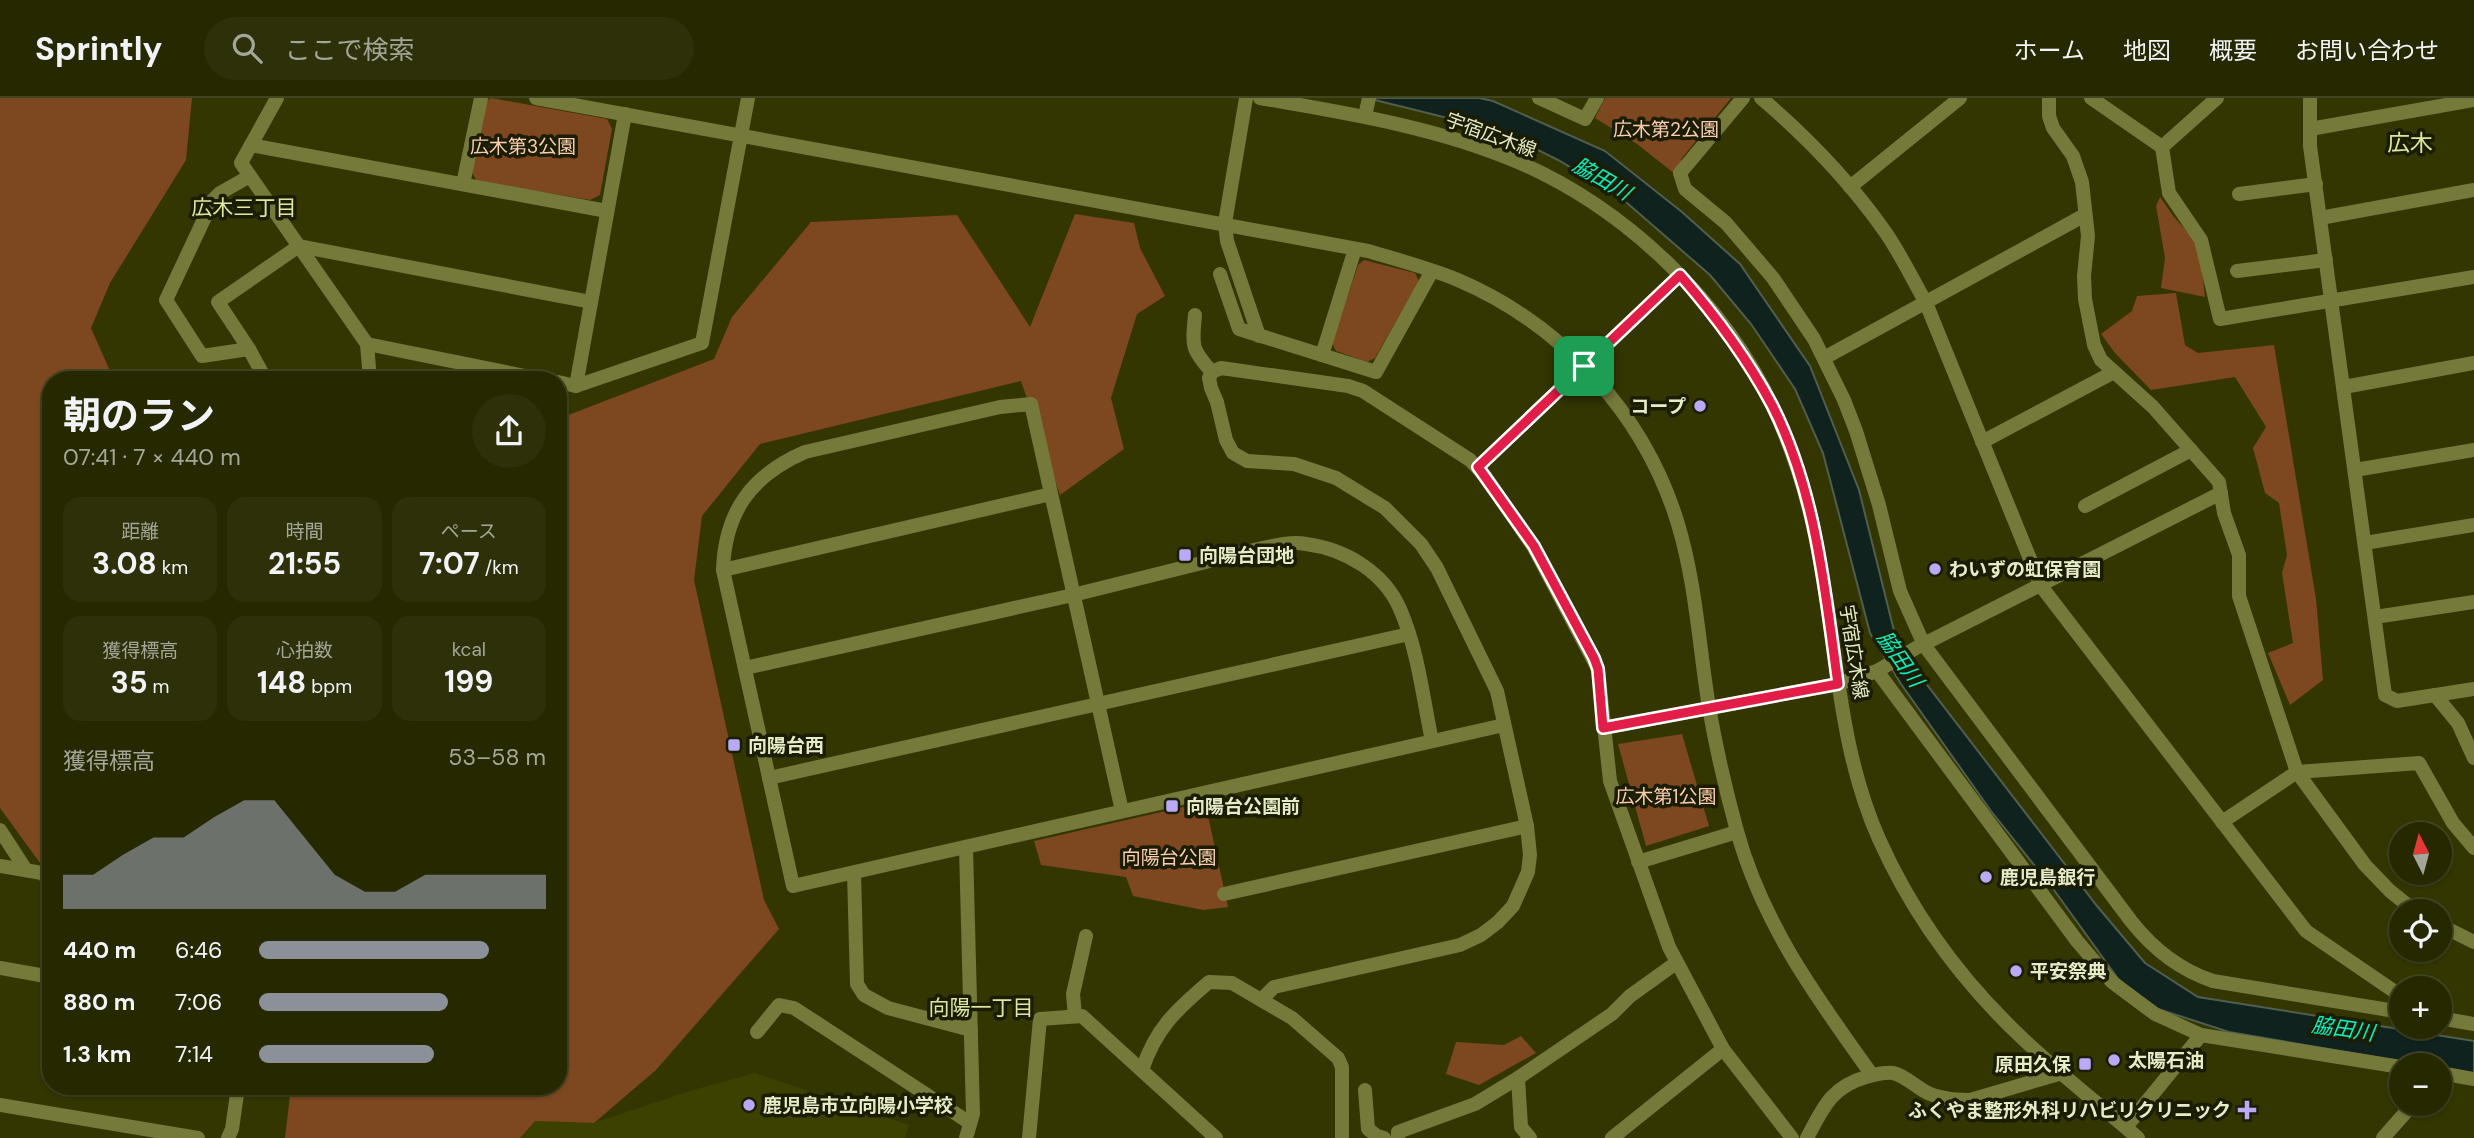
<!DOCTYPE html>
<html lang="ja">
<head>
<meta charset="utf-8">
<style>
	body { margin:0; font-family:"DM Sans","Noto Sans JP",sans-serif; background:#2e300a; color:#f1f3f6; height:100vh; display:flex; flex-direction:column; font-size:26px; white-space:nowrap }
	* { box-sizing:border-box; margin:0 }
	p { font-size:23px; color:#a4a699 }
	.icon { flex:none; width:38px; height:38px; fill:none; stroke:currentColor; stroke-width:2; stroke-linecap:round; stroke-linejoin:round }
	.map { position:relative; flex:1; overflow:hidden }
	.sheet { position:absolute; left:42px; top:273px; width:525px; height:724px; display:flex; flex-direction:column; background:#262800; border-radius:28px; box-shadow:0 2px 5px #0004,0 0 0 2px #424422 }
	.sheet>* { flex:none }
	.needle { width:46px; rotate:354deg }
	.buttons { position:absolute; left:2389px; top:724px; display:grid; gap:14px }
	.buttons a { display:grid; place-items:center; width:63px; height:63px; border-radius:50%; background:#262800; box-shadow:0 2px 5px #0004,0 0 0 2px #424422; font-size:35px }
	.pin { position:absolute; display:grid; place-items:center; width:60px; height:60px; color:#fff; margin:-30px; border-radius:14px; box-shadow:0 4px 10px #0006 }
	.round { display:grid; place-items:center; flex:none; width:74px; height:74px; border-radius:37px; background:#2e300a }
	.headline { display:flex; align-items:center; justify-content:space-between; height:119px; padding:0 21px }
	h1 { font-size:38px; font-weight:700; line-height:52px }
	.metrics { display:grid; grid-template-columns:repeat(3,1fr); gap:10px; height:119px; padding:7px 21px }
	.metrics div { display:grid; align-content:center; border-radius:18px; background:#2e300a; text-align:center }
	.metrics b { font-size:30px; font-weight:700 }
	.metrics small { font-size:19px; font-weight:400 }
	.metrics p { font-size:19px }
	.chart { height:196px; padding:14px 21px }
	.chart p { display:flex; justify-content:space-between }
	.chart svg { width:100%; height:126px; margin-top:7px; fill:#8c9099; opacity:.7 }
	ul { padding:0 21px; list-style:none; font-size:23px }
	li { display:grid; grid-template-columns:112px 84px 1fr; align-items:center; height:52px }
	li i { height:18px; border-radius:9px; background:#8c9099 }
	header { display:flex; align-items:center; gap:42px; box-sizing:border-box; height:98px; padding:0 35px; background:#262800; border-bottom:2px solid #424422 }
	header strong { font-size:33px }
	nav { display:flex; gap:38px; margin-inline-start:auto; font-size:24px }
	.search { width:490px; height:63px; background:#2e300a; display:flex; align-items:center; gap:18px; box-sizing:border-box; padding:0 24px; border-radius:38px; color:#a4a699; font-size:26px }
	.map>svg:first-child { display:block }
	.built { fill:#3d4100 }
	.green { fill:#7d4720 }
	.water { fill:#10221d; stroke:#505e50; stroke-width:2 }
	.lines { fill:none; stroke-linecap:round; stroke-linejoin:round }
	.minor { stroke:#757a3b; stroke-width:14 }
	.tertiary { stroke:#757a3b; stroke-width:14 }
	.route-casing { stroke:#fff; stroke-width:14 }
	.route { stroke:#e11d48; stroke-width:9 }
	.poi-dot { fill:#baaaf6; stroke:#1b1d02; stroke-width:2.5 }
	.labels { text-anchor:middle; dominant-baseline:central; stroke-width:7; stroke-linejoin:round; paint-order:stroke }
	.park-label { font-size:19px; fill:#fcceb1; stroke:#1b1d02 }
	.street-label { font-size:19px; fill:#e6ebc8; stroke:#1b1d02 }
	.poi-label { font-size:19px; font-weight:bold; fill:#e6ebc8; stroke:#1b1d02; text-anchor:start }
	.water-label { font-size:21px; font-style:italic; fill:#03f0c5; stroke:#1b1d02 }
	.neighbourhood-label { font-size:21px; fill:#dde59e; stroke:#1b1d02 }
	.quarter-label { font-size:23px; fill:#dde59e; stroke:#1b1d02 }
</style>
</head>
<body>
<header>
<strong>Sprintly</strong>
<div class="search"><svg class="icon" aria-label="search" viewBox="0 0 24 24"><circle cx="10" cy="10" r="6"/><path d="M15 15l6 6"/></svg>ここで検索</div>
<nav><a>ホーム</a><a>地図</a><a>概要</a><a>お問い合わせ</a></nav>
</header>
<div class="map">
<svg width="2474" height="1040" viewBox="0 0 2474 1040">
	<rect width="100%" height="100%" fill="#333600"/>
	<path class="built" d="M755,975L909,1027L905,1040H520L534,1023L594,1025L693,992Z"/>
	<g class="green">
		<path d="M0,0H192L186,62L110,185L91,230L114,282H51V780L0,710Z"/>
		<path d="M491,0L607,21L612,31L600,97L590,102L477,83L470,72L484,4Z"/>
		<path d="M1605,0H1731L1682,60L1675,76L1637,46L1595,20Z"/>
		<path d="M2160,99L2174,119L2195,142L2202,172L2205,199L2161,190L2165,160L2156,108Z"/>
		<path d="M1075,116L1134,125L1140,150L1165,198L1137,216L1111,300L1124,351L1060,397L1021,283L760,346L702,418L694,482L764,802L779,831L656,972L594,1025L535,1023L520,1040H285L291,989H558V321L714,261L732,219L811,124L957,117L1030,229Z"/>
		<path d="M1364,162L1415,175L1419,183L1375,260L1367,264L1336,253L1332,245L1358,167Z"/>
		<path d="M2176,195L2185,247L2198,255L2274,247L2316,501L2323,582L2290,607L2268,555L2293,545L2282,475L2287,457L2279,405L2265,395L2253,350L2266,329L2235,279L2151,292L2115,255L2101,236L2132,213L2137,198Z"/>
		<path d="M1682,636L1709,728L1646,748L1618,646Z"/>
		<path d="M1205,704L1228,809L1203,812L1133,798L1126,779L1041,767L1034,743Z"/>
		<path d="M1521,938L1536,955L1479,987L1446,976L1456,944L1504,947Z"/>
	</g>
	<path class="water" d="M1367,0H1479L1493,3L1605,53L1682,114L1740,166L1810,268L1859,392L1898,549L2097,808L2145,865L2198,899L2474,943V976L2440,970V968H2427L2229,934L2155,910L2119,882L2054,792L1991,713L1901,586L1870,535L1823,355L1795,291L1751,226L1710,177L1619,98L1558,62L1500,33Z"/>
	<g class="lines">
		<g class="minor">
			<path d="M277,0L241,65L367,246L545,282"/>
			<path d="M536,0L1368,153C1398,162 1429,170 1458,182C1563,227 1645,317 1678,426C1696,486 1699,548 1709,609C1716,650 1726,693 1737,733C1763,827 1817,900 1872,977"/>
			<path d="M1246,0L1225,125L1227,143L1259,238"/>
			<path d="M1539,0L1585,21L1597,0"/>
			<path d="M1743,0L1680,75L1685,91L1726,125L1773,180L1814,241L1844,302L1856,333L1879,407L1900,493L1924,547L2131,823C2153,851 2180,872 2213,883L2401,914"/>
			<path d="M1761,0C1808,40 1851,85 1886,135C1901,157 1913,182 1926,205L2041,488L2306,833L2401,898"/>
			<path d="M2049,0V18L2053,30L2073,58L2082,84L2088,138L2084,178L2085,201L2094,247L2101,262L2153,309L2219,384L2224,415L2239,457V498L2297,674L2365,767L2390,793L2416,814"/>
			<path d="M2091,0L2162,49L2217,0"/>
			<path d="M2310,0V48L2385,597L2397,603L2474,591"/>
			<path d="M1365,18L1369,0"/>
			<path d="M2310,31L2474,2"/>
			<path d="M251,47L607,113"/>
			<path d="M2162,49L2169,95L2201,142L2220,221L2474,179"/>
			<path d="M463,86L481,0"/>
			<path d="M1850,89L1960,0"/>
			<path d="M2239,96L2316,86"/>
			<path d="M2320,120L2474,92"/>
			<path d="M2237,173L2326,162"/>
			<path d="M1220,176L1239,231L1376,274L1432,173"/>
			<path d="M1195,217C1192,248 1191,251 1212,274"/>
			<path d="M367,246L370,282"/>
			<path d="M249,251L202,258L166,202L213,102L220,95L250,78"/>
			<path d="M1322,257L1355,151"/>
			<path d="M1824,260L2085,117"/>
			<path d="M266,282L249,251L218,204L299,148L591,204"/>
			<path d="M558,284L576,288L702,245L748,0"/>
			<path d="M576,288L625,16"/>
			<path d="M2344,289L2474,265"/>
			<path d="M1982,344L2114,274"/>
			<path d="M1478,369L1680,177"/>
			<path d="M2355,372L2474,352"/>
			<path d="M2085,408L2191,352"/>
			<path d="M2365,445L2474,427"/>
			<path d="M723,472L1051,396"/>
			<path d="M2375,519L2474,504"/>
			<path d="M745,570L1073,497L1258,451C1273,448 1290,443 1306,446C1345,451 1384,474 1400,511C1418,552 1423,600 1432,643"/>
			<path d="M1877,573L2077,843L2112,884L2155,916L2201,937L2401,969"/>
			<path d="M2435,597L2458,625L2474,660"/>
			<path d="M1603,630L1838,586L1877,573L1916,550L2221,395"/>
			<path d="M769,680L1409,536"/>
			<path d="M1122,713L1031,306L1000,309L805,354C752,377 725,413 723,472L793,788L1504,627"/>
			<path d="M2222,724L2297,674L2419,665L2453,725L2474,750"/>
			<path d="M0,732L26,772"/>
			<path d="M1638,764L1737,734"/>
			<path d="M0,768L42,775L51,784"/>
			<path d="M854,775L857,886L864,897L888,910L971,932"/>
			<path d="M1224,796L1527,728"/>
			<path d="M2440,827L2474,844"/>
			<path d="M0,870L51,879"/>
			<path d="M1261,902L1274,889L1460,847L1481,837L1498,824L1513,808L1528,774L1530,757L1527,728L1497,593L1437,470L1421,446L1385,410L1336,380L1294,366L1247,363L1233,355L1226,342L1217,304L1211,290L1209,280L1212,274L1221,270L1348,288L1363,293L1470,362L1485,378L1533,448L1598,571L1610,683L1669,849L1723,951L1792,1040"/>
			<path d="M1075,918L1073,896L1086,838"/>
			<path d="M2440,920L2474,926"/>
			<path d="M757,934L779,907L794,910L970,1025"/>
			<path d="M1142,972C1156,930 1176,912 1209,884L1232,885L1292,920L1338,960L1342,969V1040"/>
			<path d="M2440,975L2474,981"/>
			<path d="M1365,992L1368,1031L1377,1038L1384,1040"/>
			<path d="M2126,1029L2201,937"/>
			<path d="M228,1040L232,1031L238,989"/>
			<path d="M966,1040L973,1016L966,750"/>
			<path d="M1029,1040L1040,921L1082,918L1216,1040"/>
			<path d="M1398,1040V1034L1475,1006L1518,980"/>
			<path d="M1530,1040L1521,1029L1518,980L1612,916L1630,898L1676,865"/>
			<path d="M1612,1040L1723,951"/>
			<path d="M1807,1040C1823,1010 1831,989 1866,979C1873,977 1885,974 1893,975C1904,977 1916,989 1926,994C1939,1001 1956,1002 1970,1002L2062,975"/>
			<path d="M2383,1040L2413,1006"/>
		</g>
		<g class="tertiary">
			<path d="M1260,0C1346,15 1436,29 1518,64C1625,110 1724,204 1774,311C1792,351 1806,394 1815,437C1837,538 1836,645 1879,741C1912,815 1961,882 2020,938C2057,974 2099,1006 2138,1040"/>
			<path d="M0,1007L198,1040"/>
		</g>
	</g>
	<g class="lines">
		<g class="route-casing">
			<path id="route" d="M1680,177C1715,217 1747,260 1772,307C1816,393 1825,493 1838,586L1603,630L1598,571L1594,560L1534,448L1478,369Z"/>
		</g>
		<use href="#route" class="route"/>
	</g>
	<g class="poi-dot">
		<circle cx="1700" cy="308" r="7"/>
		<rect x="1178" y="450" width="14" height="14" rx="3.5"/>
		<circle cx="1935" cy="471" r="7"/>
		<rect x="727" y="640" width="14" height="14" rx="3.5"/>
		<rect x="1165" y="701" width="14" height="14" rx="3.5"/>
		<circle cx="1986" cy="779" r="7"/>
		<circle cx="2016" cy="873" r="7"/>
		<circle cx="2114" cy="962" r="7"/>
		<rect x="2078" y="959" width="14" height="14" rx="3.5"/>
		<circle cx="749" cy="1007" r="7"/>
		<path d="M2243.5 1001.5h7v7h7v7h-7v7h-7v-7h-7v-7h7z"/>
	</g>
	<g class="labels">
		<g class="park-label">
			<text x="1666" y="31">広木第2公園</text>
			<text x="523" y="48">広木第3公園</text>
			<text x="1666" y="698">広木第1公園</text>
			<text x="1169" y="759">向陽台公園</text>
		</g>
		<g class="street-label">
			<text transform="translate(1491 37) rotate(20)">宇宿広木線</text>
			<text transform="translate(1854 554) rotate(81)">宇宿広木線</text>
		</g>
		<g class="poi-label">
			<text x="1686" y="308" text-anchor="end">コープ</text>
			<text x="1199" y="457">向陽台団地</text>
			<text x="1949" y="471">わいずの虹保育園</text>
			<text x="748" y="647">向陽台西</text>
			<text x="1186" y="708">向陽台公園前</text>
			<text x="2000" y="779">鹿児島銀行</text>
			<text x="2030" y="873">平安祭典</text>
			<text x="2128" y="962">太陽石油</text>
			<text x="2071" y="966" text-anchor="end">原田久保</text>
			<text x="763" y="1007">鹿児島市立向陽小学校</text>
			<text x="2231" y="1012" text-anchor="end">ふくやま整形外科リハビリクリニック</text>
		</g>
		<g class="water-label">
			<text transform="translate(1602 81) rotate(30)">脇田川</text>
			<text transform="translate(1900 561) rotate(55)">脇田川</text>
			<text transform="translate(2343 931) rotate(8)">脇田川</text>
		</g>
		<g class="neighbourhood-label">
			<text x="244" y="110">広木三丁目</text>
			<text x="981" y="910">向陽一丁目</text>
		</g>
		<g class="quarter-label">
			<text x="2410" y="45">広木</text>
		</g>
	</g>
</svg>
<div class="buttons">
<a><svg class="needle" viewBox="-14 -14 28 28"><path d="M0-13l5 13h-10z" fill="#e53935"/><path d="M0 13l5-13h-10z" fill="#a4a699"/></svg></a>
<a><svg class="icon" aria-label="locate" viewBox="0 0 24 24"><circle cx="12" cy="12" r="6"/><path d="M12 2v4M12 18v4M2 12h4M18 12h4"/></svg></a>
<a>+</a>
<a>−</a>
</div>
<div class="pin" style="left:1584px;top:268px;background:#1e9e55"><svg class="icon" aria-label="arrive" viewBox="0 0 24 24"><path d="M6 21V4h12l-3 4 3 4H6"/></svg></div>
<section class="sheet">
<div class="headline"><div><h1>朝のラン</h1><p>07:41 · 7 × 440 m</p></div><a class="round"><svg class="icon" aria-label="share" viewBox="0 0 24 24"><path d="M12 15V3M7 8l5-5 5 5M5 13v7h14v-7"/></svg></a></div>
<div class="metrics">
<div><p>距離</p><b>3.08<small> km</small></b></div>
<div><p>時間</p><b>21:55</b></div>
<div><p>ペース</p><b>7:07<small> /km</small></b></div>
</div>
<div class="metrics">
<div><p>獲得標高</p><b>35<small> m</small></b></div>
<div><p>心拍数</p><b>148<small> bpm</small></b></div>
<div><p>kcal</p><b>199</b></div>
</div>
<div class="chart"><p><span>獲得標高</span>53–58 m</p>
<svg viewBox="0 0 160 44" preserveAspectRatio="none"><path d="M0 44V32L10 32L20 25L30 19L40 19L50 12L60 6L70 6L80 19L90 32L100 38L110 38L120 32L130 32L140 32L150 32L160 32V44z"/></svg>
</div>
<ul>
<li><b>440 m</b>6:46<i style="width:80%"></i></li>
<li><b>880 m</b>7:06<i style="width:66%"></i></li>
<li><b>1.3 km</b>7:14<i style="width:61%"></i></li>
</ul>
</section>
</div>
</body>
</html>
